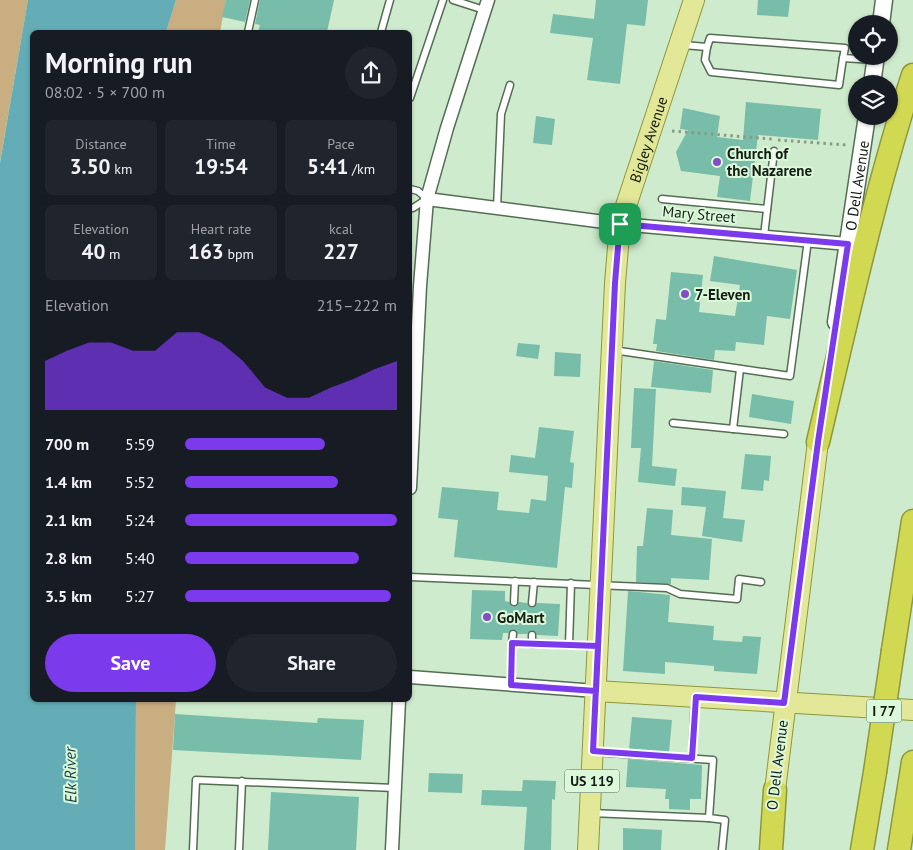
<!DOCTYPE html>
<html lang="en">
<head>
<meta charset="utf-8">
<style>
	body { margin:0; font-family:"PT Sans",sans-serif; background:#20242c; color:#f1f3f6; height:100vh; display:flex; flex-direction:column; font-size:19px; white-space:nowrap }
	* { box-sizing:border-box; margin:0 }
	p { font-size:16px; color:#9ea1a6 }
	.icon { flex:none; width:28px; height:28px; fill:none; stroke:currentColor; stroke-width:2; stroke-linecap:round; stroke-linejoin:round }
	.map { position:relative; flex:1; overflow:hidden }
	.details { position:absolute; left:30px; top:30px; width:382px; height:672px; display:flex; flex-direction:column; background:#171b24; border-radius:8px; box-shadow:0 1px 4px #0004 }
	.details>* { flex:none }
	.tools { position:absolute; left:848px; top:15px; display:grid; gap:10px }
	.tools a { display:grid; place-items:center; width:50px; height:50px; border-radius:50%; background:#171b24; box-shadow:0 1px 4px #0004; font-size:25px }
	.pin { position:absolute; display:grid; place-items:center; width:42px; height:42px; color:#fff; margin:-21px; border-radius:10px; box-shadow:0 2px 8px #0006 }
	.round { display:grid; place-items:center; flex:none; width:52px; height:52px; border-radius:26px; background:#20242c }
	.headline { display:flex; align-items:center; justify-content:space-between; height:85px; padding:0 15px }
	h1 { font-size:28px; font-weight:600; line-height:38px }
	.stats { display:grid; grid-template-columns:repeat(3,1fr); gap:8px; height:85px; padding:5px 15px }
	.stats div { display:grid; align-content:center; border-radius:8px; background:#20242c; text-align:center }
	.stats b { font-size:21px; font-weight:600 }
	.stats small { font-size:14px; font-weight:400 }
	.stats p { font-size:14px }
	.chart { height:140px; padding:10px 15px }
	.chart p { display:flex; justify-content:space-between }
	.chart svg { width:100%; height:90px; margin-top:5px; fill:#7c3aed; opacity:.7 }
	.primary-button { display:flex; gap:10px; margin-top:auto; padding:10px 15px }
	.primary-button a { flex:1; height:58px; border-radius:30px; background:#7c3aed; color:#fff; font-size:20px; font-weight:600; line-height:58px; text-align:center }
	.primary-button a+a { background:#20242c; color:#f1f3f6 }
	ul { padding:0 15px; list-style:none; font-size:16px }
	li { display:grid; grid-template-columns:80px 60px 1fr; align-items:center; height:38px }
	li i { height:12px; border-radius:6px; background:#7c3aed }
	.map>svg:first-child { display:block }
	.green { fill:#c8ae81 }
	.water { fill:#64adb7 }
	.building { fill:#78bcaa }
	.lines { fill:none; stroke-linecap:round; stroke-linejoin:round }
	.service-casing { stroke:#546c53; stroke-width:9 }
	.minor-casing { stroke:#546c53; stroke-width:15 }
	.tertiary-casing { stroke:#546c53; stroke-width:19 }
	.primary-casing { stroke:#8e973d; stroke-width:22 }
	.motorway-casing { stroke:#8e973d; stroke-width:25 }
	.path { stroke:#869b85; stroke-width:3; stroke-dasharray:2.5 4; stroke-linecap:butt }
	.service { stroke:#fff; stroke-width:6 }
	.minor { stroke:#fff; stroke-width:12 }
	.tertiary { stroke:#fff; stroke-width:16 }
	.primary { stroke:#e3e898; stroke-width:20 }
	.motorway { stroke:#d1d953; stroke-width:22 }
	.motorway-bridge-casing { stroke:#8e973d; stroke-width:25; stroke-linecap:butt }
	.motorway-bridge { stroke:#d1d953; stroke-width:22 }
	.route-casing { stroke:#fff; stroke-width:10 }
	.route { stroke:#7c3aed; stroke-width:6 }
	.poi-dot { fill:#834ec5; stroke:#dcf8da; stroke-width:2 }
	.labels { text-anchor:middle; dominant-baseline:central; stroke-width:4; stroke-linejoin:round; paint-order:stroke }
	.shield { fill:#dcf8da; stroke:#4f5f4f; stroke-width:1 }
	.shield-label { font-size:14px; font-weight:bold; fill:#131d13 }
	.street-label { font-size:15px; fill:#131d13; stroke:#dcf8da }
	.poi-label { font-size:15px; font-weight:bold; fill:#131d13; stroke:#dcf8da; text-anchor:start }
	.water-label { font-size:16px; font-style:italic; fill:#193d42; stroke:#dcf8da }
</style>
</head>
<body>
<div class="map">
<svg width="913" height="850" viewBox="0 0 913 850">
	<rect width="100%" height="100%" fill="#cfebcd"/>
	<g class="green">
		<path d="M0,0H28L0,162Z"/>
		<path d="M176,0H226L220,32H166Z"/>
		<path d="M136,700H176L165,850H135Z"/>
	</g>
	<path class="water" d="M28,0H176L166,32H32V700H136L135,850H0V163Z"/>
	<g class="building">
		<path d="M226,0H250L245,22L222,17Z"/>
		<path d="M260,0H334L327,32H258L260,25L255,24Z"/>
		<path d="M596,0H648L645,26L627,24L620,84L587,80L593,38L550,33L553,14L594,19Z"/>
		<path d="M758,0H790L788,17L757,15Z"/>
		<path d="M746,102L821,109L818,140L758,135L750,201L717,197L720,176L681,171L676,152L688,130L680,129L683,108L720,116L717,137L743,140Z"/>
		<path d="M536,116L555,119L552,145L533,143Z"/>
		<path d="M714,256L797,270L790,319L767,316L764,345L736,342L735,351L715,350L714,360L656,351L657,344H653L656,319L666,320L671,272L703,275L699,312L735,316L740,285L710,281Z"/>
		<path d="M518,343L540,345L538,359L516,356Z"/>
		<path d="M555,352L581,354L580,377L554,376Z"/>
		<path d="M654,361L713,370L711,393L651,387Z"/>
		<path d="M634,388L656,389L652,466L677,469L675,486L638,482L641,448H631Z"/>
		<path d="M752,394L794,401L791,424L749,417Z"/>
		<path d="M539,427L574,431L570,462L574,463L572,488L565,487L557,568L454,557L458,520L438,518L442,487L499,492L497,510L529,513L531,499L546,501L548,476L509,472L511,455L535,458Z"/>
		<path d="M745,454L771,456L769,481L764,480L763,491L741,489Z"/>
		<path d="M682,487L726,491L723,518L745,520L742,542L702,536L706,507L681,505Z"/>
		<path d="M647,508L673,510L671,535L712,539L709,580L671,578V584L636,582L637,546H643Z"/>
		<path d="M472,590L505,591V601L509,602L513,607L519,602L527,603L532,608L537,603L560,604L558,636L537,635L532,630L527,634H518L513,629L508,633H503L502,640L470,639Z"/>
		<path d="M628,591L670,595L668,622L714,626L713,640L742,642L743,636L761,637L757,674L714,671V666L665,662V674L623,671Z"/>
		<path d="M175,714L317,723L318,718L364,720L361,760L173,750Z"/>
		<path d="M632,717L672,720L669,752L629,749Z"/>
		<path d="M628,759L702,765L701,799H690V810L669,809V799H665L666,789L626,787Z"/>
		<path d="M429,773L463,774L462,793L428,792Z"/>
		<path d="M523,780L556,781L555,800L552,799L551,850H524L527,807L481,805L482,790L522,791Z"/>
		<path d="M271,792L359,797L356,850H268Z"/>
		<path d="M623,828L662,830L661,850H623Z"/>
	</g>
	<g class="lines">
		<g class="service-casing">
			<g id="service">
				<path d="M453,0L484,10"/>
				<path d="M248,32L255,0"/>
				<path d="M381,32L390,0"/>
				<path d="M683,45L707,47L710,38L845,48L843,58L874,60"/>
				<path d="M707,47L705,60L711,72L839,85L843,58"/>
				<path d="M410,98L443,0"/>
				<path d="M410,189L418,191L427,199L413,208H410"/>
				<path d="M662,199L767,209"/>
				<path d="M497,208L501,114L510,85"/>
				<path d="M764,236L774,151"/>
				<path d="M613,350L790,376L808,240"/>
				<path d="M673,423L784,434"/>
				<path d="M733,429L740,369"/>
				<path d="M410,577L667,588L680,594L737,599L739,579L761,582"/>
				<path d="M514,602L515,581"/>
				<path d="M532,603L534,582"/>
				<path d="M532,635V644"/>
				<path d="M512,643L513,634"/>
				<path d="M569,645L571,583"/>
				<path d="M511,685L512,643L595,646"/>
				<path d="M692,758L695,699"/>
				<path d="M591,813L709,818L713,760L595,752"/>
				<path d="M709,818L725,820L722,850"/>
				<path d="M193,850L196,780L395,788"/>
				<path d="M239,850L242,781"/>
			</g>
		</g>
		<g class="minor-casing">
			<g id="minor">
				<path d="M427,199L620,224L848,244"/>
				<path d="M410,488L420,286L427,199L447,128L488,0"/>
				<path d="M410,677L596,691"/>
				<path d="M392,850L399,700"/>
			</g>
		</g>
		<g class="tertiary-casing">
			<g id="tertiary">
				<path d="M881,24L884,0"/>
				<path d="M872,84L876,56"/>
				<path id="s1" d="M836,322L867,116"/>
			</g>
		</g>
		<g class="primary-casing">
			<g id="primary">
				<path d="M596,691L913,710"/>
				<path d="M775,790L818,442"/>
				<path id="s2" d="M588,850L615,283L620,224L694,0"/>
			</g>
		</g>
		<g class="motorway-casing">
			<g id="motorway">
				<path d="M818,442C847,319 874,195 913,75"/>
				<path d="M893,650L913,521"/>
				<path d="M771,850L775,790"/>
				<path d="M862,850L875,772"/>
				<path d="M899,850L913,762"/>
			</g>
		</g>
		<g class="path">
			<path d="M672,131L772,139"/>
			<path d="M778,140L847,145"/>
		</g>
		<use href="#service" class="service"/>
		<use href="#minor" class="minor"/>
		<use href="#tertiary" class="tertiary"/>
		<use href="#primary" class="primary"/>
		<use href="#motorway" class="motorway"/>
		<g class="motorway-bridge-casing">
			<path id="motorway-bridge" d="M875,772L893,650"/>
		</g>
		<use href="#motorway-bridge" class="motorway-bridge"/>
	</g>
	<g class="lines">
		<g class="route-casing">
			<path id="route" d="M620,224L615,283L596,691L511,685L512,643L598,646L593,751L692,758L696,697L784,703L818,442L848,244L620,224"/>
		</g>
		<use href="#route" class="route"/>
	</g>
	<g class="poi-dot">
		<circle cx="717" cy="162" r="5"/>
		<circle cx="685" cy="294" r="5"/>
		<circle cx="487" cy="617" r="5"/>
	</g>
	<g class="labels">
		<g class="shield">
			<rect x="866.5" y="699.5" width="35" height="23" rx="4"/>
			<rect x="564.5" y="769.5" width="55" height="23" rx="4"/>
		</g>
		<g class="shield-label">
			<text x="884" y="711">I 77</text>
			<text x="592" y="781">US 119</text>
		</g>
		<g class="street-label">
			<text stroke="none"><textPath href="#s2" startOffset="716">Bigley Avenue</textPath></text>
			<text stroke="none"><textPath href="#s1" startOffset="138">O Dell Avenue</textPath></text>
			<text transform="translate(699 214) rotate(5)">Mary Street</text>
			<text transform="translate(777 765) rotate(-83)">O Dell Avenue</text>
		</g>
		<g class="poi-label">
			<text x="727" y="153">Church of<tspan x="727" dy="17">the Nazarene</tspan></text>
			<text x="695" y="294">7-Eleven</text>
			<text x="497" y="617">GoMart</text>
		</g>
		<g class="water-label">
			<text transform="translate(70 775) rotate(-91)">Elk River</text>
		</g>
	</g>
</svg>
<div class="tools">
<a><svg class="icon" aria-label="locate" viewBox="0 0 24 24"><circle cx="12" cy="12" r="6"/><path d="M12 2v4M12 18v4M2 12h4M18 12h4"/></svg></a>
<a><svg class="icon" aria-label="layers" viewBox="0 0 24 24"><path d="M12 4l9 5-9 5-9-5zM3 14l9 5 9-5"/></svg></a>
</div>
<div class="pin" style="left:620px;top:224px;background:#1e9e55"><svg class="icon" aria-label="arrive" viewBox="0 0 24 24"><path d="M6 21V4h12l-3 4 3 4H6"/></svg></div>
<section class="details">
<div class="headline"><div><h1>Morning run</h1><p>08:02 · 5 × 700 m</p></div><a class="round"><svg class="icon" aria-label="share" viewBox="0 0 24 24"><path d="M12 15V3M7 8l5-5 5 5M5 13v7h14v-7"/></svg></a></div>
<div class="stats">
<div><p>Distance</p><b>3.50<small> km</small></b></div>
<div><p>Time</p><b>19:54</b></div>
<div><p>Pace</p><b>5:41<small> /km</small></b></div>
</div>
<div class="stats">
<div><p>Elevation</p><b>40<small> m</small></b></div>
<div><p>Heart rate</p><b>163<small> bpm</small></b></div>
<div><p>kcal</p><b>227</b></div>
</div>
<div class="chart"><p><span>Elevation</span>215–222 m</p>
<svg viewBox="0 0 160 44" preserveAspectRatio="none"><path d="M0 44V20L10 15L20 11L30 11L40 15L50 15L60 6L70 6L80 11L90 20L100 33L110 38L120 38L130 33L140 29L150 24L160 20V44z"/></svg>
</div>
<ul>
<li><b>700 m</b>5:59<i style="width:66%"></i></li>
<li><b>1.4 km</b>5:52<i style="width:72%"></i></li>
<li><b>2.1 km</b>5:24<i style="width:100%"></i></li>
<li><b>2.8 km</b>5:40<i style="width:82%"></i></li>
<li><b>3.5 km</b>5:27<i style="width:97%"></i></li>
</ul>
<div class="primary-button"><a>Save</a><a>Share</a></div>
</section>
</div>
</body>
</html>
